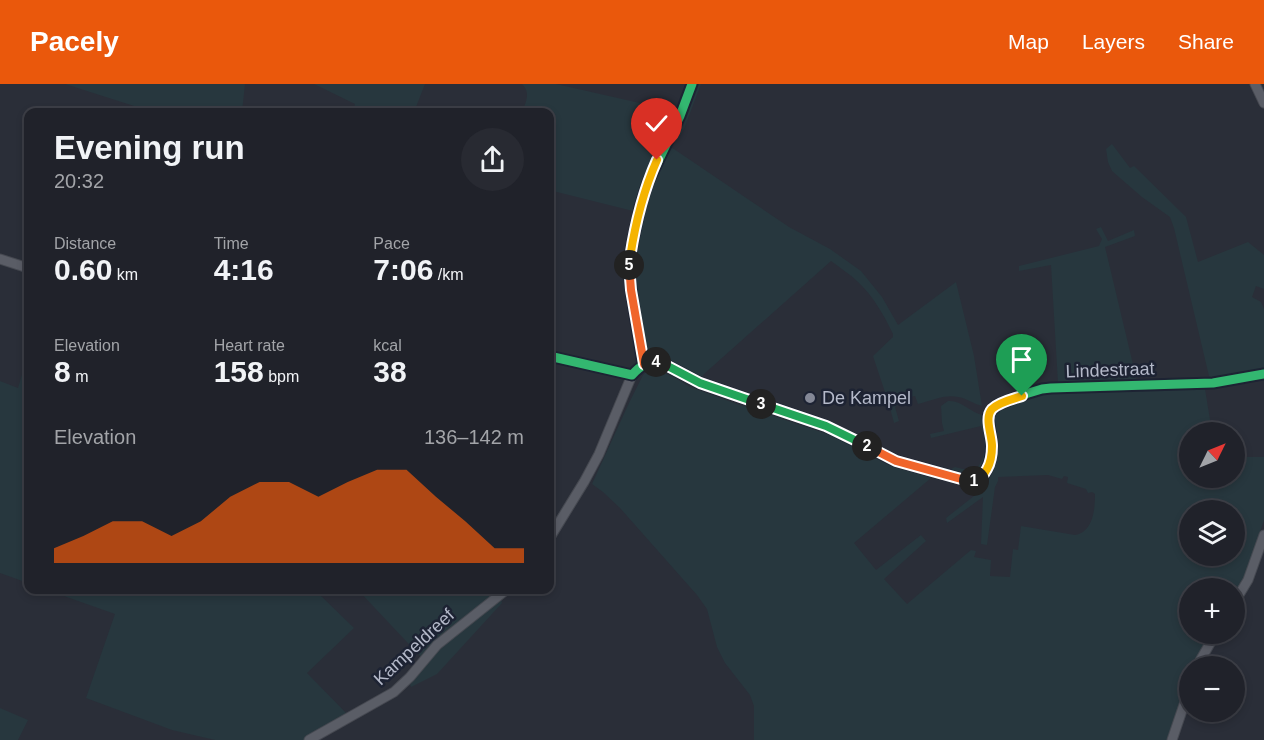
<!DOCTYPE html>
<html lang="en">
<head>
<meta charset="utf-8">
<style>
	body { margin:0; font-family:Arial,sans-serif; background:#282a32; color:#f1f3f6; height:100vh; display:flex; flex-direction:column; font-size:22px; white-space:nowrap }
	* { box-sizing:border-box; margin:0 }
	p { font-size:20px; color:#a2a4a8 }
	.icon { flex:none; width:33px; height:33px; fill:none; stroke:currentColor; stroke-width:2; stroke-linecap:round; stroke-linejoin:round }
	.map { position:relative; flex:1; overflow:hidden }
	.panel { position:absolute; left:24px; top:24px; width:530px; height:486px; display:flex; flex-direction:column; background:#20222a; border-radius:12px; box-shadow:0 3px 9px #0003,0 0 0 2px #3d3f47 }
	.panel>* { flex:none }
	.needle { width:39px; rotate:47deg }
	.fabs { position:absolute; left:1179px; top:338px; display:grid; gap:12px }
	.fabs a { display:grid; place-items:center; width:66px; height:66px; border-radius:50%; background:#20222a; box-shadow:0 3px 9px #0003,0 0 0 2px #3d3f47; font-size:30px }
	.pin { position:absolute; display:grid; place-items:center; width:51px; height:51px; color:#fff; margin:-62px -26px; border-radius:50% 50% 50% 0; rotate:-45deg; box-shadow:0 0 6px #0007 }
	.pin .icon { rotate:45deg }
	.km { position:absolute; width:30px; height:30px; margin:-15px; border-radius:50%; background:#222; color:#fff; font-size:16px; line-height:30px; text-align:center }
	.round { display:grid; place-items:center; flex:none; width:63px; height:63px; border-radius:32px; background:#282a32 }
	.overview { display:flex; align-items:center; justify-content:space-between; height:102px; padding:0 30px }
	h1 { font-size:33px; font-weight:700; line-height:45px }
	.figures { display:grid; grid-template-columns:repeat(3,1fr); gap:9px; height:102px; padding:6px 30px }
	.figures div { display:grid; align-content:center }
	.figures b { font-size:30px; font-weight:700 }
	.figures small { font-size:16px; font-weight:400 }
	.figures p { font-size:16px }
	.chart { height:168px; padding:12px 30px }
	.chart p { display:flex; justify-content:space-between }
	.chart svg { width:100%; height:108px; margin-top:6px; fill:#ea580c; opacity:.7 }
	header { display:flex; align-items:center; gap:36px; box-sizing:border-box; height:84px; padding:0 30px; background:#ea580c; color:#fff }
	header strong { font-size:28px }
	nav { display:flex; gap:33px; margin-inline-start:auto; font-size:21px }
	.map>svg:first-child { display:block }
	.green { fill:#27373e; fill-rule:evenodd }
	.lines { fill:none; stroke-linecap:round; stroke-linejoin:round }
	.minor-casing { stroke:#464951; stroke-width:11 }
	.minor { stroke:#5a5d66; stroke-width:9 }
	.cycleway-casing { stroke:#1d2333; stroke-width:13 }
	.cycleway { stroke:#33b770; stroke-width:9 }
	.split-1-casing { stroke:#fff; stroke-width:12 }
	.split-2-casing { stroke:#fff; stroke-width:12 }
	.split-3-casing { stroke:#fff; stroke-width:12 }
	.split-4-casing { stroke:#fff; stroke-width:12 }
	.split-5-casing { stroke:#fff; stroke-width:12 }
	.split-6-casing { stroke:#fff; stroke-width:12 }
	.split-1 { stroke:#f5b400; stroke-width:8 }
	.split-2 { stroke:#f0652b; stroke-width:8 }
	.split-3 { stroke:#22a559; stroke-width:8 }
	.split-4 { stroke:#22a559; stroke-width:8 }
	.split-5 { stroke:#f0652b; stroke-width:8 }
	.split-6 { stroke:#f5b400; stroke-width:8 }
	.poi-dot { fill:#848896; stroke:#1d2333; stroke-width:2 }
	.labels { text-anchor:middle; dominant-baseline:central; stroke-width:5; stroke-linejoin:round; paint-order:stroke }
	.street-label { font-size:18px; fill:#b4b9c9; stroke:#1d2333 }
	.poi-label { font-size:18px; fill:#b4b9c9; stroke:#1d2333; text-anchor:start }
</style>
</head>
<body>
<header>
<strong>Pacely</strong>
<nav><a>Map</a><a>Layers</a><a>Share</a></nav>
</header>
<div class="map">
<svg width="1264" height="656" viewBox="0 0 1264 656">
	<rect width="100%" height="100%" fill="#2a2e38"/>
	<g class="green">
		<path d="M65,0H245L242,28H153Z"/>
		<path d="M314,0H425L414,28H353L355,20Z"/>
		<path d="M522,0H556L675,27L653,70L633,127L549,106V28H522C526,18 531,9 522,0Z"/>
		<path d="M694,0H701L684,45L677,56L672,52Z"/>
		<path d="M1112,60L1130,84L1134,82L1186,133L1198,178L1248,158L1264,171V205L1256,202L1252,213L1261,218L1264,225V288L1216,296L1209,292L1174,144L1170,133L1142,113L1112,87L1108,78L1106,65Z"/>
		<path d="M668,61L789,143L830,165L861,187L882,213L898,241L956,198L974,272L982,322C974,320 966,314 958,313C946,310 930,317 918,320L915,312L910,313L895,323L899,337L894,339L889,320L873,272L893,253V250C884,231 873,212 858,198C850,190 840,184 831,177L704,290L700,296L644,263L634,206L632,175L645,117L654,88Z"/>
		<path d="M1101,143L1108,157L1134,146L1135,152L1105,163L1137,297L1058,299L1051,181L1019,187V182L1099,162L1102,155L1096,145Z"/>
		<path d="M28,271V499L0,489V297L18,304Z"/>
		<path d="M649,285H656L675,294L690,303L734,319L833,352L887,380L931,394L854,459L876,486L921,451L926,457L884,495L907,520L971,466L976,467L974,473L991,476L990,492L1010,493L1013,465L1018,466L1021,442L1075,451C1093,448 1095,426 1095,410L1092,408L1088,409L1086,405L1067,399L1068,393L1064,392L1062,395L1048,391L998,393V397L995,403L987,461L981,460L983,413L947,439L946,434L988,401L992,382L991,335L997,324L1000,325L1023,315L1043,309L1205,305L1212,348H1190V393H1234L1235,373H1264V436L1245,493L1235,511L1234,504H1190V549H1211L1198,571L1194,582H1190L1189,594L1168,656H754V622L750,611L725,579L717,563L707,525L697,511L620,424L603,408L592,400L629,319L643,291ZM1190,426H1234V471H1190Z"/>
		<path d="M948,317C962,316 969,328 983,331L988,352L986,381L976,393L970,394L929,383L930,380L951,385L955,383L971,387L976,386C987,371 987,358 981,342L931,354L930,350L944,347L942,339L941,322Z"/>
		<path d="M47,506H322L319,510L354,544L307,589L348,631L304,656H215L172,646L86,614L115,530Z"/>
		<path d="M358,506H498L422,574Z"/>
		<path d="M501,515L502,519L437,590L411,603L410,600L427,578L448,558Z"/>
		<path d="M0,624L28,636L18,656H0Z"/>
	</g>
	<g class="lines">
		<g class="minor-casing">
			<g id="minor">
				<path d="M1255,0L1264,19"/>
				<path d="M0,175L28,184"/>
				<path d="M549,272L632,291"/>
				<path d="M643,281L631,206L629,180L632,161L640,123L648,98L680,32L692,0"/>
				<path d="M549,455L584,398L599,370L632,291L640,283L647,279L656,278L662,279L700,299L826,342L896,377L961,395L973,397H977L983,392L990,377L992,361L988,333L990,328L997,321L1022,311L1042,305L1051,304L1213,299L1264,290"/>
				<path d="M1234,519L1248,496L1264,451"/>
				<path d="M1197,582L1216,549"/>
				<path d="M309,656L394,608L410,593L437,561L506,506"/>
				<path d="M1172,656L1190,603"/>
			</g>
		</g>
		<use href="#minor" class="minor"/>
		<g class="cycleway-casing">
			<g id="cycleway">
				<path d="M549,272L632,291C641,281 649,276 662,279L700,299L826,342L896,377L969,397H977L981,395L985,389L990,377L992,361L988,333L990,328L997,321L1022,311L1042,305L1051,304L1213,299L1264,290"/>
				<path d="M643,281L631,206L629,180L632,161L640,123L648,98L680,32L692,0"/>
			</g>
		</g>
		<use href="#cycleway" class="cycleway"/>
	</g>
	<g class="lines">
		<g class="split-1-casing">
			<path id="split-1" d="M974,397C981,395 984,391 987,385C991,378 992,370 992,362C992,351 984,334 992,325C999,318 1013,315 1022,312"/>
		</g>
		<g class="split-2-casing">
			<path id="split-2" d="M867,362L896,377L961,395L974,397"/>
		</g>
		<g class="split-3-casing">
			<path id="split-3" d="M761,320L826,342L867,362"/>
		</g>
		<g class="split-4-casing">
			<path id="split-4" d="M656,278L662,279L700,299L761,320"/>
		</g>
		<g class="split-5-casing">
			<path id="split-5" d="M629,181L631,206L644,280L656,278"/>
		</g>
		<g class="split-6-casing">
			<path id="split-6" d="M629,181C634,144 642,110 657,76"/>
		</g>
		<use href="#split-1" class="split-1"/>
		<use href="#split-2" class="split-2"/>
		<use href="#split-3" class="split-3"/>
		<use href="#split-4" class="split-4"/>
		<use href="#split-5" class="split-5"/>
		<use href="#split-6" class="split-6"/>
	</g>
	<circle class="poi-dot" cx="810" cy="314" r="6"/>
	<g class="labels">
		<g class="street-label">
			<text transform="translate(1110 286) rotate(-2)">Lindestraat</text>
			<text transform="translate(414 563) rotate(-43)">Kampeldreef</text>
		</g>
		<g class="poi-label">
			<text x="822" y="314">De Kampel</text>
		</g>
	</g>
</svg>
<div class="fabs">
<a><svg class="needle" viewBox="-14 -14 28 28"><path d="M0-13l5 13h-10z" fill="#e53935"/><path d="M0 13l5-13h-10z" fill="#a2a4a8"/></svg></a>
<a><svg class="icon" aria-label="layers" viewBox="0 0 24 24"><path d="M12 4l9 5-9 5-9-5zM3 14l9 5 9-5"/></svg></a>
<a>+</a>
<a>−</a>
</div>
<div class="pin" style="left:1022px;top:312px;background:#1e9e55"><svg class="icon" aria-label="arrive" viewBox="0 0 24 24"><path d="M6 21V4h12l-3 4 3 4H6"/></svg></div>
<div class="pin" style="left:657px;top:76px;background:#d93025"><svg class="icon" aria-label="check" viewBox="0 0 24 24"><path d="M5 12l5 5 9-10"/></svg></div>
<b class="km" style="left:974px;top:397px">1</b>
<b class="km" style="left:867px;top:362px">2</b>
<b class="km" style="left:761px;top:320px">3</b>
<b class="km" style="left:656px;top:278px">4</b>
<b class="km" style="left:629px;top:181px">5</b>
<section class="panel">
<div class="overview"><div><h1>Evening run</h1><p>20:32</p></div><a class="round"><svg class="icon" aria-label="share" viewBox="0 0 24 24"><path d="M12 15V3M7 8l5-5 5 5M5 13v7h14v-7"/></svg></a></div>
<div class="figures">
<div><p>Distance</p><b>0.60<small> km</small></b></div>
<div><p>Time</p><b>4:16</b></div>
<div><p>Pace</p><b>7:06<small> /km</small></b></div>
</div>
<div class="figures">
<div><p>Elevation</p><b>8<small> m</small></b></div>
<div><p>Heart rate</p><b>158<small> bpm</small></b></div>
<div><p>kcal</p><b>38</b></div>
</div>
<div class="chart"><p><span>Elevation</span>136–142 m</p>
<svg viewBox="0 0 160 44" preserveAspectRatio="none"><path d="M0 44V38L10 33L20 27L30 27L40 33L50 27L60 17L70 11L80 11L90 17L100 11L110 6L120 6L130 17L140 27L150 38L160 38V44z"/></svg>
</div>
</section>
</div>
</body>
</html>
